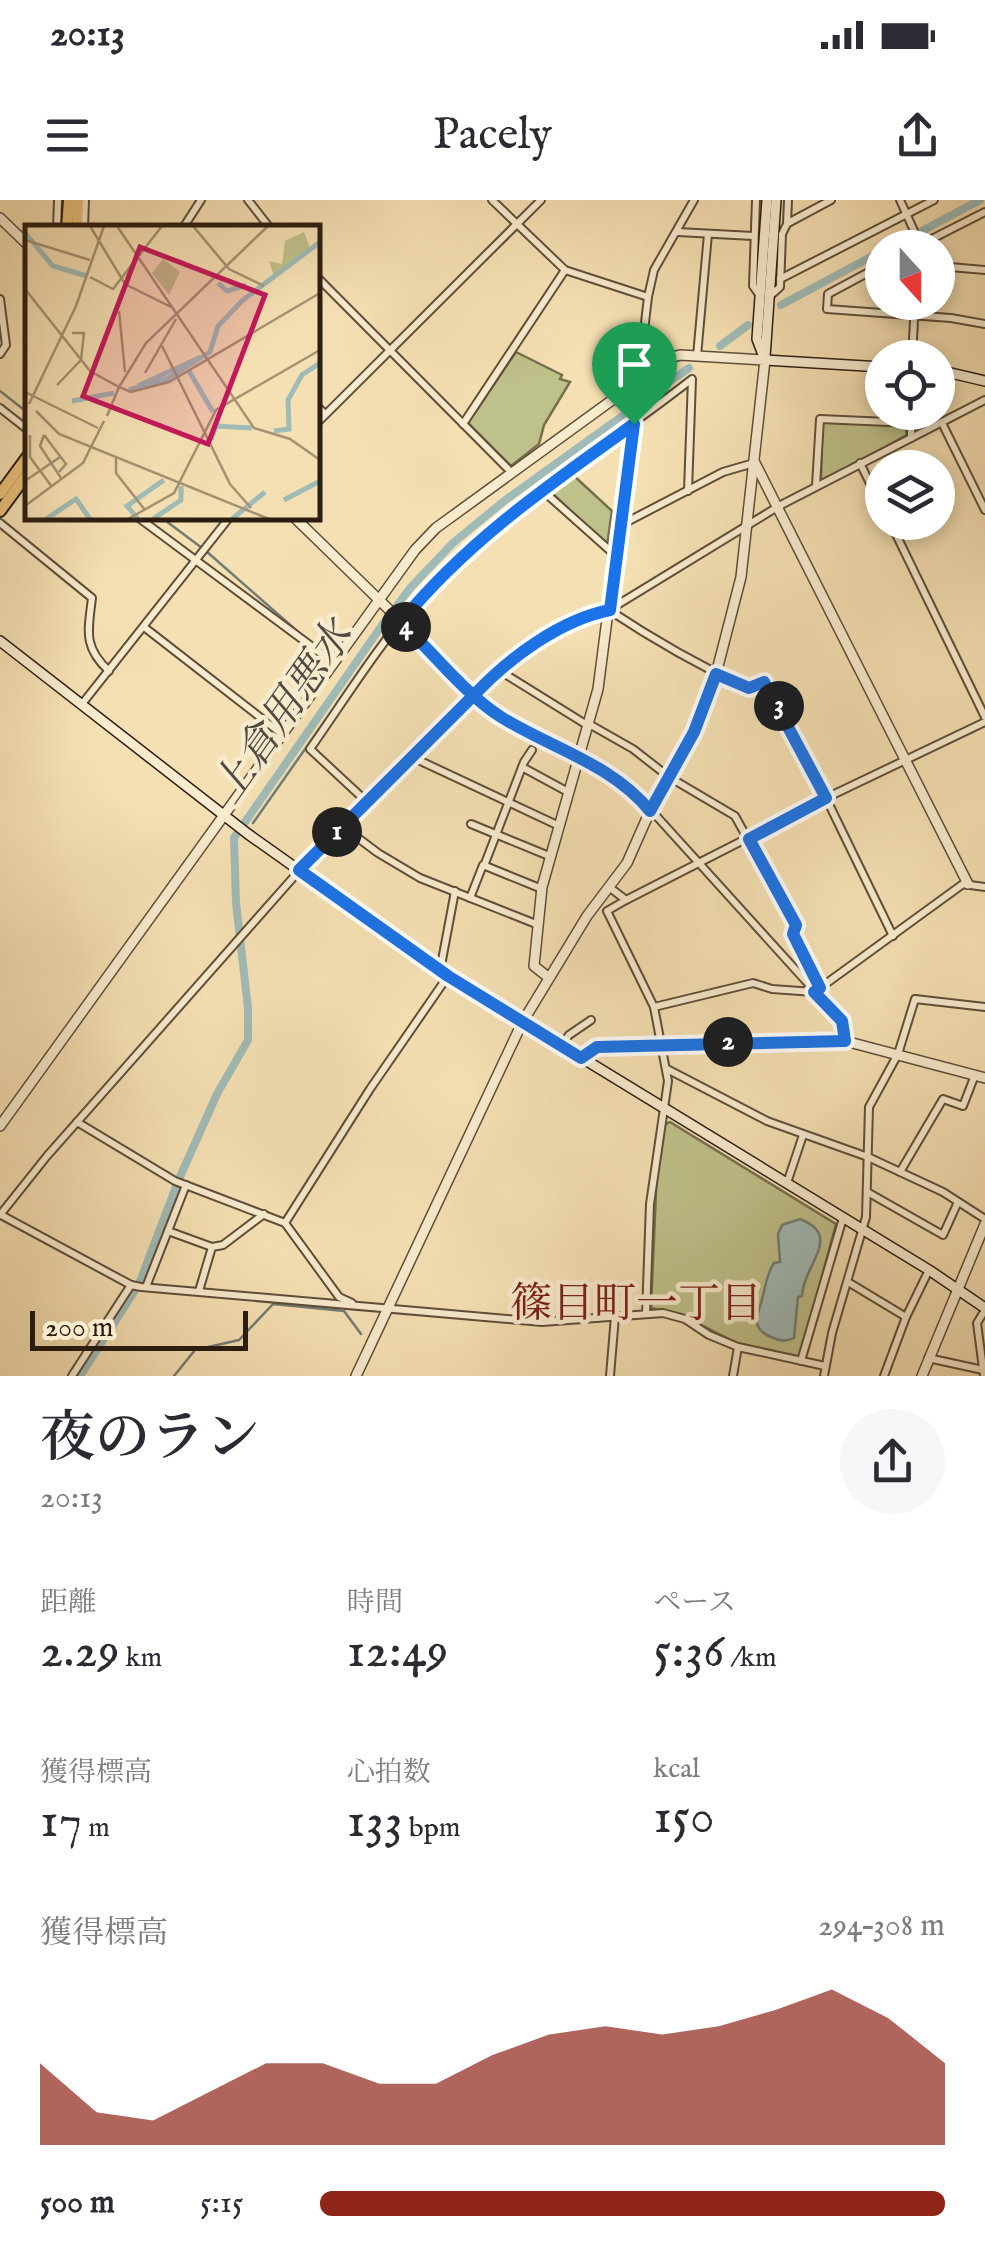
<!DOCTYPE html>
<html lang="ja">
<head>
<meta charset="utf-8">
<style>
	body { margin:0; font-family:"IM FELL English","Noto Serif JP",serif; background:#f7f7f7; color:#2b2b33; height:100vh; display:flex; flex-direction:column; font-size:38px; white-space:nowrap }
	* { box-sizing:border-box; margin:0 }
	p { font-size:32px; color:#7c7c81 }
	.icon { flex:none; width:55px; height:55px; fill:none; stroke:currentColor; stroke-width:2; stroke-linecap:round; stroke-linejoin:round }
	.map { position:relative; height:1176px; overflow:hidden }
	.panel { display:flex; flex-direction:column; background:#fff; flex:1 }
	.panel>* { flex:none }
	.needle { width:65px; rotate:159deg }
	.tools { position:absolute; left:865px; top:30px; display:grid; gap:20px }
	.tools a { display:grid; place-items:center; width:90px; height:90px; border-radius:50%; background:#fff; box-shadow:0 5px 15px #0003; font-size:50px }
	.scale { position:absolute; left:30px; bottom:25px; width:218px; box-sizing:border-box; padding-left:10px; border:5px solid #2c1d11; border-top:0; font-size:28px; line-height:35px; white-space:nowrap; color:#2c1d11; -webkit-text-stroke:8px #f8ebce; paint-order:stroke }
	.pin { position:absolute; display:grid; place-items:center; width:85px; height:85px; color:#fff; margin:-102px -42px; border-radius:50% 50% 50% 0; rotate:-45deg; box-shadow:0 0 10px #0007 }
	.pin .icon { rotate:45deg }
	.km { position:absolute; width:50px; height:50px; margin:-25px; border-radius:50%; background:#222; color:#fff; font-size:28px; line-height:50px; text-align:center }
	.round { display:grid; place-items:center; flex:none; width:105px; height:105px; border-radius:52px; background:#f7f7f7 }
	.headline { display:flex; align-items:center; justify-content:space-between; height:170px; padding:0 40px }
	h1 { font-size:55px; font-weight:600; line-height:75px }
	.figures { display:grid; grid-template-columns:repeat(3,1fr); gap:15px; height:170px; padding:10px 40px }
	.figures div { display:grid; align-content:center }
	.figures b { font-size:50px; font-weight:600 }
	.figures small { font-size:28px; font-weight:400 }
	.figures p { font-size:28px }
	.chart { height:280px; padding:20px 40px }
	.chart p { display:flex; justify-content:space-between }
	.chart svg { width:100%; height:180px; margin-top:10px; fill:#8f2418; opacity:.7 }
	ul { padding:0 40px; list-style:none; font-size:32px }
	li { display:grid; grid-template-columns:160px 120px 1fr; align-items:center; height:75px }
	li i { height:25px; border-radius:12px; background:#8f2418 }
	.status { display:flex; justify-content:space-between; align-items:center; height:70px; padding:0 50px; background:#fff; direction:ltr }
	.status svg { height:28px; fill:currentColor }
	header { display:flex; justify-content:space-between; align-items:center; height:130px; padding:0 40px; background:#fff; font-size:45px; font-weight:600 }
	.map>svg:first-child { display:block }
	.green { fill:#bfc18a; stroke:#766f4e; stroke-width:2.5 }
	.water { fill:#a0bbb7; stroke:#727c75; stroke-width:2.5 }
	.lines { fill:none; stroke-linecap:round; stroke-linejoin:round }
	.stream { stroke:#727c75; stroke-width:2.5 }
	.canal { stroke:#a0bbb7; stroke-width:8 }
	.minor-casing { stroke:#5e4e3a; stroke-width:10 }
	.tertiary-casing { stroke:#5e4e3a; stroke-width:12 }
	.secondary-casing { stroke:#2c1d11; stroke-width:12 }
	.primary-casing { stroke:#2c1d11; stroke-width:14 }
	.minor { stroke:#f8ebce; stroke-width:6 }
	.tertiary { stroke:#f8ebce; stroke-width:9 }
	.secondary { stroke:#f8ebce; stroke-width:9 }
	.primary { stroke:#eac07a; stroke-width:10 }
	.route-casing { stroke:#fff; stroke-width:20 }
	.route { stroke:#1a73e8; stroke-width:12 }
	.labels { text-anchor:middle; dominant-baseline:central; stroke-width:9; stroke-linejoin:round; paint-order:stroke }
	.water-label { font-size:42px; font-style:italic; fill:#4f4c43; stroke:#f8ebce }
	.neighbourhood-label { font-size:42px; fill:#7a1f14; stroke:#f8ebce }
	.inset-river { fill:none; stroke:#a0bbb7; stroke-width:5 }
	.inset-road { fill:none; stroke:#a59272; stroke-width:2.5 }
	.view { fill:#c2185b; fill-opacity:0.15; stroke:#c2185b; stroke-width:5 }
	.inset-edge { fill:none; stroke:#2c1d11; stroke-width:5 }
</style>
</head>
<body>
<div class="status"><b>20:13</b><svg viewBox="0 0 49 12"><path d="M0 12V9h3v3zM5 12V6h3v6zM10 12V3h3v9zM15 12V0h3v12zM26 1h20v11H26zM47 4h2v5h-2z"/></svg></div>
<header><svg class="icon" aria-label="menu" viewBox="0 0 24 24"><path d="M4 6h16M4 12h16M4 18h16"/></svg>Pacely<svg class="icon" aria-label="share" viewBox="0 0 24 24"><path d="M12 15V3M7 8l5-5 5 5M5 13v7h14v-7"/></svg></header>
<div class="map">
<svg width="985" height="1176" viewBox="0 0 985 1176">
	<rect width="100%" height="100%" fill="#f5e0b3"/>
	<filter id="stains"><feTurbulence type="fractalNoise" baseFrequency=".002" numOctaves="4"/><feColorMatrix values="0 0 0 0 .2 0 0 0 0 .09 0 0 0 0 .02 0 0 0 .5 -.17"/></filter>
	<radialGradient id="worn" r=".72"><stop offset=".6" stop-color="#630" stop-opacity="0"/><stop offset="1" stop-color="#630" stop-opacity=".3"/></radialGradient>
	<g class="green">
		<path d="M516,152L562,175L560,179L570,182L544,225L539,244L511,266L468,223Z"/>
		<path d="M826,221L905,226L907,235L821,281L822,224Z"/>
		<path d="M572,274L612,311L607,346L551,292Z"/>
		<path d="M670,922L836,1024L801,1155L797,1157L737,1143L679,1114L651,1108L657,969L664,925Z"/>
	</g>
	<path class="water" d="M800,1019C844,1036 803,1065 802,1096L798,1097L794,1138C786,1142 780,1141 771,1137C752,1129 756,1118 761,1103C766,1087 765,1077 774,1063L780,1062L778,1034L782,1025Z"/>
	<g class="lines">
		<g class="stream">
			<path d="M0,191L28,213"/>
			<path d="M162,318L206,351L304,437"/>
			<path d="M399,413L494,320L630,219"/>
			<path d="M369,458L395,420"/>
			<path d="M253,623L341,498"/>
			<path d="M174,1176L195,1150L239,1140L273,1104L344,1111L361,1134"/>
		</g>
		<g class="canal">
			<path d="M890,48L980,0"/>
			<path d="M781,105L882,51"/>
			<path d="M720,146L748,125"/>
			<path d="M80,1176L139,1084L179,979L217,894L248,840V808L236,703L234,638L380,428L411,387L453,343L504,301L689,168"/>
		</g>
		<g class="minor-casing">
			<g id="minor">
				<path d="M248,0L270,28"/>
				<path d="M492,0L565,70L648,97"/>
				<path d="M756,0L753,86L760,96"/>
				<path d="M900,0L920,44"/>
				<path d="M788,23L831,0"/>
				<path d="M57,28L58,0"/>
				<path d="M84,28L85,0"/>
				<path d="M183,28L201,0"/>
				<path d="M678,32L753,36"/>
				<path d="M914,48L985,12"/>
				<path d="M882,65L828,94L827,109L951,118L985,124"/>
				<path d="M938,66L985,70"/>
				<path d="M318,78L511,272"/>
				<path d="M780,79L934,0"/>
				<path d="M771,95L780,87L782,34L787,24L788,0"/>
				<path d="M0,99L6,145L0,154"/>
				<path d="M697,156L708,34"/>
				<path d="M912,158L915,102"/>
				<path d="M653,168L642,148L648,97L654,70L694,0"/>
				<path d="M318,207L325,214"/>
				<path d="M0,208L28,230"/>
				<path d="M318,222L541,0"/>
				<path d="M942,223L985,310"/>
				<path d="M463,224L565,70"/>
				<path d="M911,238V212"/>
				<path d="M860,263L882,308"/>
				<path d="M816,286L820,219L911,223"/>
				<path d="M542,290L615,355"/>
				<path d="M139,318L334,463"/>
				<path d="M890,322L985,517"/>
				<path d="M0,323L92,398C88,431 83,447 109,471"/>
				<path d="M619,326L723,272L754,263"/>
				<path d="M619,326L635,201"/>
				<path d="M609,410C654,440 700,466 749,489L764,482L826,598L893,736"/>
				<path d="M144,427L283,535"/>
				<path d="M500,471L587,525"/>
				<path d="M82,504L229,318"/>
				<path d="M589,524L633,549L669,577L735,616L795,725L793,734L820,788L963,684L985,687"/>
				<path d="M412,557L557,625"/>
				<path d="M579,558L631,588L842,821L845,841"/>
				<path d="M522,567L568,592"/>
				<path d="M367,602L310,549C345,499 378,446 418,400C496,312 600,251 692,179L688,291"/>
				<path d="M471,624L549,656"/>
				<path d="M342,626L378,653L420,678L536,724"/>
				<path d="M484,666L524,562L532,550"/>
				<path d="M609,687L626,700L826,598L985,522"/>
				<path d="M470,698L483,665L542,689"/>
				<path d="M626,700L607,711L654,807L668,881L650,1004L646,1114"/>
				<path d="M440,771L455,691"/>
				<path d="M654,807L753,783L772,789L814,792"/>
				<path d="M561,846L569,835L591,820"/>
				<path d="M667,869L767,921L868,957L943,992L985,1019"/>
				<path d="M77,922L175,981L285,1023L339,1097L352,1103"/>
				<path d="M900,972L943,899L963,906L975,875"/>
				<path d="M787,983L803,935"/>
				<path d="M869,993L943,1035L958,1002"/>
				<path d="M0,1015L47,956L299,671L491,477L566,427L609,410L779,306L985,200"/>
				<path d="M1,1015L131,1085L141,1087L542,1122L663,1113L685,1119L709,1135L738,1147L825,1166"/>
				<path d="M285,1023L370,889L448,776"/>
				<path d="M168,1031L212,1047"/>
				<path d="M848,1082L906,1117"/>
				<path d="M146,1087L186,985"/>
				<path d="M199,1091L212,1047L223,1045L264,1014"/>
				<path d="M928,1158L983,1170"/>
				<path d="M801,1161L843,1018"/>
				<path d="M72,1176L131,1085"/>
				<path d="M610,1176L615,1116"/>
				<path d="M733,1176L738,1147"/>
				<path d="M824,1176L832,1133L866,1017L869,907L898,854L915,799L985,807"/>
				<path d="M884,1176L906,1117L929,1070"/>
				<path d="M984,1176L977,1123L985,1110"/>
			</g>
		</g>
		<g class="tertiary-casing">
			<g id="tertiary">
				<path d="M0,18L28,45"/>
				<path d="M635,201L637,182"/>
				<path d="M755,263L968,684"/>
				<path d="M295,318L490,508L579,558"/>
				<path d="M548,777L534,766L542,687L598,489L619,326"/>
				<path d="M581,858L597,847L845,841L985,878"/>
				<path d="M0,926L379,400L415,350L436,328L670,158L680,155L765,160L741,377L716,474L694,532L650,611L627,663L587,716L522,823L356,1176"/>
				<path d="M922,1176L985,1024"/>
			</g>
		</g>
		<g class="secondary-casing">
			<g id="secondary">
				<path d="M765,157L776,0"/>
				<path d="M765,160L757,139L767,0"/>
				<path d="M765,160L882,167"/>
				<path d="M938,170L985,181"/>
				<path d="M0,441L248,634L448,776L929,1070L985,1108"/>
			</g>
		</g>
		<g class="primary-casing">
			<g id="primary">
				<path d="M67,28L69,0"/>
				<path d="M77,28L78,0"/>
				<path d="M0,294L28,256"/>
				<path d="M0,311L28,273"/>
			</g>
		</g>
		<use href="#minor" class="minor"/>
		<use href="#tertiary" class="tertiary"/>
		<use href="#secondary" class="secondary"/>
		<use href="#primary" class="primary"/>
	</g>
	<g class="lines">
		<g class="route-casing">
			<path id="route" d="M634,224L610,410C560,420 509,458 475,494L299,670L448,776L581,858L597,847L845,841L842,821L814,792L820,788L793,734L796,725L749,639L826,598L764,482L749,488L716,474L694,532L650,611C612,564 551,548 501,517C466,495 431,451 401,422C466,342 550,284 634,224"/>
		</g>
		<use href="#route" class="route"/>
	</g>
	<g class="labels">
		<g class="water-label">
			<text transform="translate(284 513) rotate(-55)">上倉用悪水</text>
		</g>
		<g class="neighbourhood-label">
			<text x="636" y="1105">篠目町一丁目</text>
		</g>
	</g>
	<g transform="translate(25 25)">
		<rect width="295" height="295" fill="#f5e0b3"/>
		<path d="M279,7L285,23L249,52L244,36L257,39L260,16ZM138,34L155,47L144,70L127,48Z" fill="#bfc18a"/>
		<path class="inset-river" d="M0,8L28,41L62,51M193,58L202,66L221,60M164,146L188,187M113,161L176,132M104,165L142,154L185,127L193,101L218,75L295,17M47,176L89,168M249,206L264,204L263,175L277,150L295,138M186,215L191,201L227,203M259,275L295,256M21,294L51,274L65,294M113,294L102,281L139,255M128,294L156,275V261M207,294L240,267"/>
		<path class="inset-road" d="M65,1L100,59L146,82M92,1L229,203L265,214L295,235M168,1L204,44L239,61M243,1L121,118L94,162L106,167L144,157L295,68M0,15L65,35M65,52L88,64L137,1M0,64L65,146L94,162M94,86L100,147M47,108H59L56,135M137,121L205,259L226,283M120,148L151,94M32,160L56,135M0,167L73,203M4,179L51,81L79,1M11,186L34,209L244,294M82,191L94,162M5,210V232L27,262M19,210L15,221L36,253M19,210L41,239L34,247M91,232V248L120,285M0,256L35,232M0,281L58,238L79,196M103,294L149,268L191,185L295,125"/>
		<path class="view" d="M115,22L240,70L183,219L58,171Z"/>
		<rect width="295" height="295" class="inset-edge"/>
	</g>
	<rect width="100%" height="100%" filter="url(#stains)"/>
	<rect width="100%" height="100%" fill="url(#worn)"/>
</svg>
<div class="tools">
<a><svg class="needle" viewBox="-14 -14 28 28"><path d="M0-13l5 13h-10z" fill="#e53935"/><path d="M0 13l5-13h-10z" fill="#7c7c81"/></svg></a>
<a><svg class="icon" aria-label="locate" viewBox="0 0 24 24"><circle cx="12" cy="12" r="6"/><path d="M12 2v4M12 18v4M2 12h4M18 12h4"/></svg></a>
<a><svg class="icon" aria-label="layers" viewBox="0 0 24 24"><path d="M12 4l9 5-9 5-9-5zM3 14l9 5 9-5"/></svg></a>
</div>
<div class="scale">200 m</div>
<div class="pin" style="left:634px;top:224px;background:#1e9e55"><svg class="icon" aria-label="arrive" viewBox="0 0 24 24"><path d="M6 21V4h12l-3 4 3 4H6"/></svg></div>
<b class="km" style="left:337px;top:632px">1</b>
<b class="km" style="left:728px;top:842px">2</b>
<b class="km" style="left:779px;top:506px">3</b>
<b class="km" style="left:406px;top:427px">4</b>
</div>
<section class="panel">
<div class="headline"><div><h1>夜のラン</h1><p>20:13</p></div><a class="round"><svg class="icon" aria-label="share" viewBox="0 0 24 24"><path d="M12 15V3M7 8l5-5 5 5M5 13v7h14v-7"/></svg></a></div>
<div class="figures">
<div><p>距離</p><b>2.29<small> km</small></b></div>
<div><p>時間</p><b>12:49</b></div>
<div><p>ペース</p><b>5:36<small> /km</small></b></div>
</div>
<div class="figures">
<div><p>獲得標高</p><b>17<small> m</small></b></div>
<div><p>心拍数</p><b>133<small> bpm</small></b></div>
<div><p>kcal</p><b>150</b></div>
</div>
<div class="chart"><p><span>獲得標高</span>294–308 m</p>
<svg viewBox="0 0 160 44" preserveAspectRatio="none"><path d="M0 44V24L10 36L20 38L30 31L40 24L50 24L60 29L70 29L80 22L90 17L100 15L110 17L120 15L130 11L140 6L150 13L160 24V44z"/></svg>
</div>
<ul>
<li><b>500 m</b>5:15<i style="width:100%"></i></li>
</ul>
</section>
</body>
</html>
